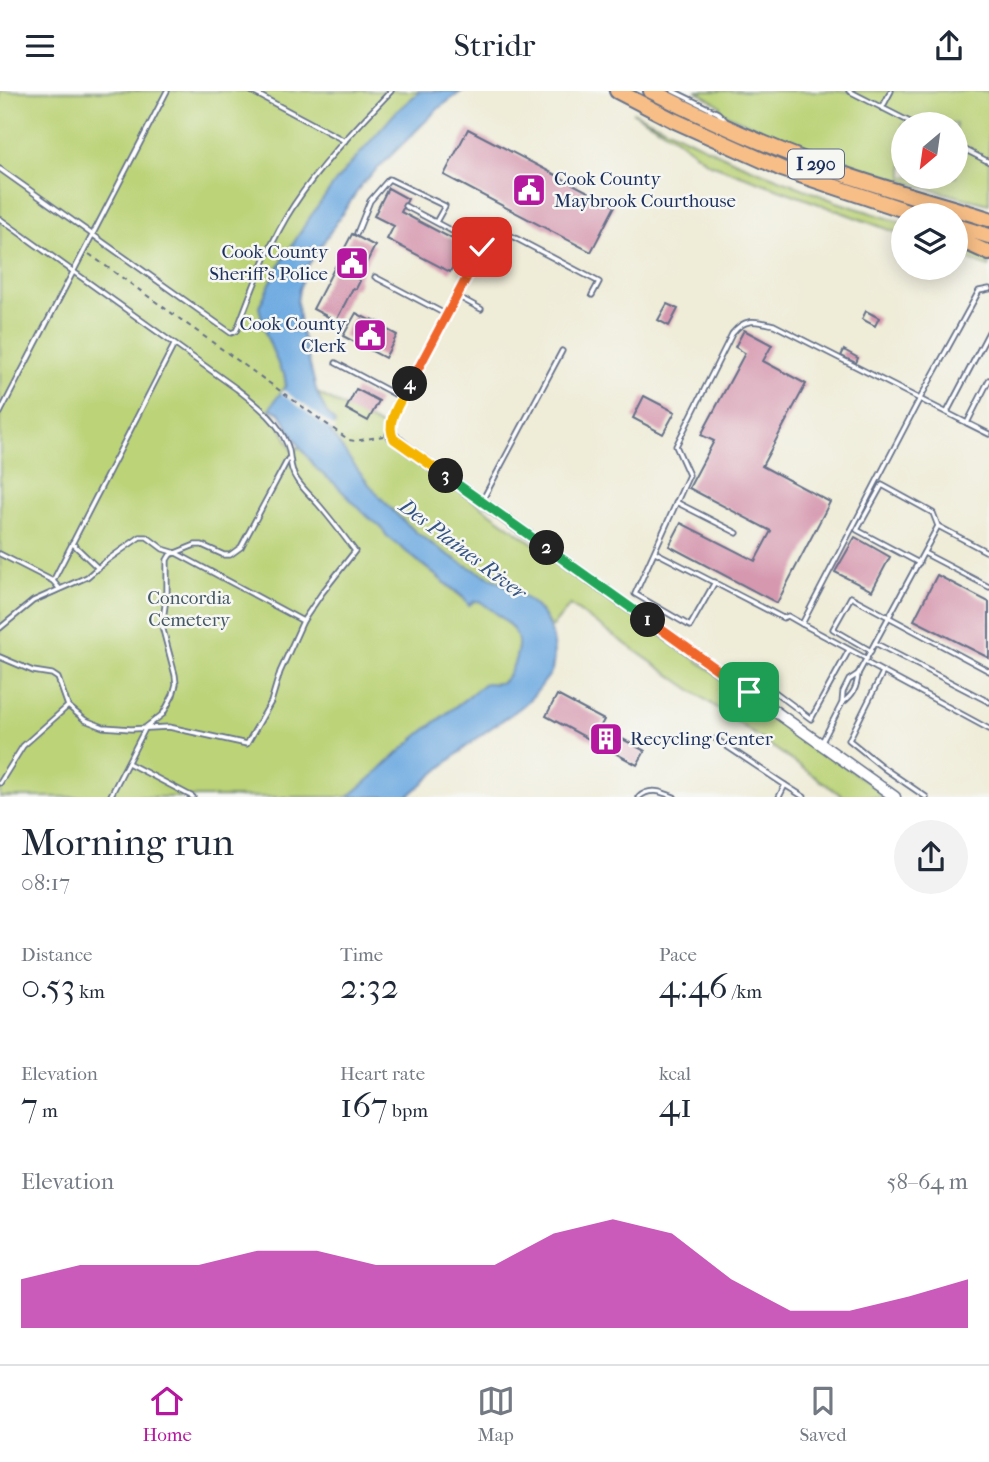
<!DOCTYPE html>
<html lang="en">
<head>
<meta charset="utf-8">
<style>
	body { margin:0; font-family:"IM FELL French Canon",serif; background:#f2f2f3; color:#1f2937; height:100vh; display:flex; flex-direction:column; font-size:26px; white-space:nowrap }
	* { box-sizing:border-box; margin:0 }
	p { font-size:23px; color:#747a83 }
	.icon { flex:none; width:38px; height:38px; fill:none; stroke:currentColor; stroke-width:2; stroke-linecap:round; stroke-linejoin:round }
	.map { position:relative; height:706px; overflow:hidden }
	.side { display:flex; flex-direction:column; background:#fff; flex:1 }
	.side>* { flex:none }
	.needle { width:46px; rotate:209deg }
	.tools { position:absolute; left:891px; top:21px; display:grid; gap:14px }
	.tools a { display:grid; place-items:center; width:77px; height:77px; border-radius:50%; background:#fff; box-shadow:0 4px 18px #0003; font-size:35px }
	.pin { position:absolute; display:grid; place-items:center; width:60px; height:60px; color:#fff; margin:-30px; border-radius:14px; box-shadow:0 4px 10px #0006 }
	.km { position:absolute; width:35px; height:35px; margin:-18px; border-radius:50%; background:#222; color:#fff; font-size:19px; line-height:35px; text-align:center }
	.round { display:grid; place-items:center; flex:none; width:74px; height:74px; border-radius:37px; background:#f2f2f3 }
	.headline { display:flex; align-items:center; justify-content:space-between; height:119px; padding:0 21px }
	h1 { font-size:38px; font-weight:600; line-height:52px }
	.figures { display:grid; grid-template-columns:repeat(3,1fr); gap:10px; height:119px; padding:7px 21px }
	.figures div { display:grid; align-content:center }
	.figures b { font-size:35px; font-weight:600 }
	.figures small { font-size:19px; font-weight:400 }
	.figures p { font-size:19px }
	.chart { height:196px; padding:14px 21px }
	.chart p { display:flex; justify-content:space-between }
	.chart svg { width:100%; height:126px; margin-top:7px; fill:#b5179e; opacity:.7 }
	header { display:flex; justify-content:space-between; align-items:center; height:91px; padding:0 21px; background:#fff; font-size:32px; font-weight:600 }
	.tabs { display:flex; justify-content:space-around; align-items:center; height:98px; border-top:2px solid #e0e1e3; background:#fff; font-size:19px; color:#747a83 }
	.tabs a { display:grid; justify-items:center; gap:4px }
	.tabs .selected { color:#b5179e }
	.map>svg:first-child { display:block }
	.green { fill:#bcd378; stroke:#6c816b; stroke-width:2; fill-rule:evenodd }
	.water { fill:#6fabe1; stroke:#456da0; stroke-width:2 }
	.pier { fill:#efecd8 }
	.building { fill:#d698af }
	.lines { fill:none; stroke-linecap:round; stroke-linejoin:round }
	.service-casing { stroke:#657189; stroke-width:7 }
	.tertiary-casing { stroke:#657189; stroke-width:13 }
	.motorway-casing { stroke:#657189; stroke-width:18 }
	.path { stroke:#657189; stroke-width:2; stroke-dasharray:5 5; stroke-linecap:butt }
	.service { stroke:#fff; stroke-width:3.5 }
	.tertiary { stroke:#fff; stroke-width:10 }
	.motorway { stroke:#f7be87; stroke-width:14 }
	.split-1-casing { stroke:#fff; stroke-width:14 }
	.split-2-casing { stroke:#fff; stroke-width:14 }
	.split-3-casing { stroke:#fff; stroke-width:14 }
	.split-4-casing { stroke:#fff; stroke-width:14 }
	.split-5-casing { stroke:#fff; stroke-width:14 }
	.split-6-casing { stroke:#fff; stroke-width:14 }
	.split-1 { stroke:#f0652b; stroke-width:9 }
	.split-2 { stroke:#22a559; stroke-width:9 }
	.split-3 { stroke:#22a559; stroke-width:9 }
	.split-4 { stroke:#f5b400; stroke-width:9 }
	.split-5 { stroke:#f0652b; stroke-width:9 }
	.split-6 { stroke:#f5b400; stroke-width:9 }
	.labels { text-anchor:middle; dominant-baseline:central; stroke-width:5; stroke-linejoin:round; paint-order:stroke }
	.shield { fill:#f6f6f2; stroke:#5d6b8a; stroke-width:2 }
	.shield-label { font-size:18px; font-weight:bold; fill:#1b2f5e }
	.poi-label { font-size:19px; fill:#1b2f5e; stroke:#f6f6f2; text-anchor:start }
	.park-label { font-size:19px; fill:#435864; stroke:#f6f6f2 }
	.water-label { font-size:21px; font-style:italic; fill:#345485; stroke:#f6f6f2 }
</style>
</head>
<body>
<header><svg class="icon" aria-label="menu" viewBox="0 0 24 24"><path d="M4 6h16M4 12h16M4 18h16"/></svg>Stridr<svg class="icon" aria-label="share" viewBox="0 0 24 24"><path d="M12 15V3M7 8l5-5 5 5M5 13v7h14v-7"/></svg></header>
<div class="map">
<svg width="989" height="706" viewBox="0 0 989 706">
	<rect width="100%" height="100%" fill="#f6f6f2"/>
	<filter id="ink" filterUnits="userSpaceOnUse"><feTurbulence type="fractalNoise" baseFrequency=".0143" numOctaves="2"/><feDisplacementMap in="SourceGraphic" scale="14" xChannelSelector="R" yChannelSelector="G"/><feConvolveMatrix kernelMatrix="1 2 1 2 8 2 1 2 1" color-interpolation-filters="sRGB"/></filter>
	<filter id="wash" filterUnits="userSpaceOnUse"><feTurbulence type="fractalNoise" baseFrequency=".00686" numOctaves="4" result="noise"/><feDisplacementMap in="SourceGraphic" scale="28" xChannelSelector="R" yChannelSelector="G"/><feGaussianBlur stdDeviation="1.57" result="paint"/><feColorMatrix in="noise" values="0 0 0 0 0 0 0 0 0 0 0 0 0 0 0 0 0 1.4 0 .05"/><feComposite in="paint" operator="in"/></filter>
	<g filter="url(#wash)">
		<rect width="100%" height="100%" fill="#efecd8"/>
		<g class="green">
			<path d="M0,0H420L396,21L336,90L308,129L275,182L259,216L267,246L281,280L284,282L286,294L269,319L274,323L293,360L300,356L317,378L334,392L368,426L380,435L387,445L464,508L469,514L477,509L481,511C494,521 510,530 517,546C521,557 512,585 502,591C497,594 490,592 485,592C463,610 441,626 419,644C395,664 373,687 348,706H0Z"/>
			<path d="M697,0H989V113C896,92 806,59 719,20L721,15ZM903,33H956V86H903Z"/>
			<path d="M632,21L734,70L837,111L903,132V144L708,72L676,47Z"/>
			<path d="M956,152L989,166V176L956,164Z"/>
			<path d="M317,302L385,337L386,346L390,350L888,706H844L570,514L551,537L541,520L521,503L459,471L417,442L382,410L357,379L330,340L335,332L326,321Z"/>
		</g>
		<path class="water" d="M420,0H462L439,17L362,93L307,176L299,198L297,211L300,235L317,302L326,321L335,332L330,340C355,377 381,412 416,441C429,452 445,462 460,471C494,491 547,505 553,550C554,560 555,572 551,581C549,586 544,590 542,594C523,620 504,626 480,645C455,664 431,685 407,706H348C373,687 395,664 419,644C441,626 464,610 485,592C490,592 497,594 502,591C512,585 521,557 517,545C510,530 494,521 481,511C475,509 473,510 469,515L464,507L387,445L380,435L368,426L334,392L317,378L300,356L280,322L270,317L286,294L284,282L281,280L267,246L259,216L275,182L308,129L336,90L396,21Z"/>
		<path class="pier" d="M283,299L336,337L334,340L336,343L281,302Z"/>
		<g id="blocks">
			<g class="building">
				<path d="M468,38L615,115L591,161L444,84Z"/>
				<path d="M388,97L408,108L401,121L464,154L450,181L387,148L394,135L374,125Z"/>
				<path d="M352,143L375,155L358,188L360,190L356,198L353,197L336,230L313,218Z"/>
				<path d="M667,213L678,218L669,235L658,229Z"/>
				<path d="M866,220L879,227L875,235L862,228Z"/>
				<path d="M356,222L371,230L372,228L381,232L380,235L397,244L385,267L343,245Z"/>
				<path d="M744,239L772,254L763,270L806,293L762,375L830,411L777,512L669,455L681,432L755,470L771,440L689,397L714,350L701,344L745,262L735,256Z"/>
				<path d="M844,259L858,267L856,272L841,265Z"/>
				<path d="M356,298L379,310L368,330L346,318Z"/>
				<path d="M644,305L675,321L663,343L633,327Z"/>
				<path d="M855,446L890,466L872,500L835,481Z"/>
				<path d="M937,484L989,511V567L914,529Z"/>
				<path d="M557,604L604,629L600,636L645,660L637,674L546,625Z"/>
			</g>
		</g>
	</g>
	<g filter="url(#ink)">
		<use href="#blocks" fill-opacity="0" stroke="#657189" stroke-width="2"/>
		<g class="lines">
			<g class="service-casing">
				<g id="service">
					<path d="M251,0L345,50"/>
					<path d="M673,0L718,22L725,29"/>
					<path d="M849,0L914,33"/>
					<path d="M882,17L891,0"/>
					<path d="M956,54L989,71"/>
					<path d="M0,78L231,242L236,240L238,236C254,194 269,152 294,114C321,73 357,36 391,0"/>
					<path d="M405,115L482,156"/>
					<path d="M0,128L237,298C257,314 277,328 287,353C292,365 288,376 297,389C303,398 311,405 318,413C331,428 343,444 355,460L322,502L303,530L280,581L271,611L247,653L169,636L131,638L103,636L85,629L68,615L58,587L52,583L33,580L0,566"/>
					<path d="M357,142L370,110L389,88L445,115L436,131"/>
					<path d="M375,186L447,224"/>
					<path d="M457,205L481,218"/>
					<path d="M336,272L402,307"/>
					<path d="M989,289L967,332L989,343"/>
					<path d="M947,321L989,241"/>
					<path d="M0,322L167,0"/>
					<path d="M391,342V331L402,307L491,141L499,139L502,140L599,191L592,204"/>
					<path d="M482,410L562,260"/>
					<path d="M676,411L737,442"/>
					<path d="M72,452L98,477"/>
					<path d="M655,461L783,527L788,525L802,533"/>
					<path d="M924,462L989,496"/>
					<path d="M0,463L53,490L59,497"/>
					<path d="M919,472L857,439L882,394L933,422L938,435L989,462"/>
					<path d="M53,490L174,254"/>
					<path d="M715,491L690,535L635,503L689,384L676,355L732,243C745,226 756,230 774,234L967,332"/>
					<path d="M0,537L33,510L87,486L106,470L140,446H147L163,458L176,462L303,530"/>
					<path d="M875,552L989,611"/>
					<path d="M871,560L833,538L851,506L989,580"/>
					<path d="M867,568L802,533L917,313L979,200L989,198"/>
					<path d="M865,571L989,638"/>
					<path d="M883,581L849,649L885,678L926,706"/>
					<path d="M858,583L938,435"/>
					<path d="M755,586L811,628L849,559"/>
					<path d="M716,648L785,694"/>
					<path d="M822,651L842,612L843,601L849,589L858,583C857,597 853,604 842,612"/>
					<path d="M128,672L193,706"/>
					<path d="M0,692L23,655L68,615"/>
					<path d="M110,706L146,636L163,623L173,604L176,593L175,584L162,535L167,501V469L170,464L195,454H202L224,464H230L241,456L288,368"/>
					<path d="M639,706C650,696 662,701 674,706"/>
					<path d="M779,706L785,694L804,706"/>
				</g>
			</g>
			<g class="tertiary-casing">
				<path id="tertiary" d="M391,344L405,356L895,706"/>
			</g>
			<g class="motorway-casing">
				<g id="motorway">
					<path d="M617,0L673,29L782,78L919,124"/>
					<path d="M651,0C716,33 782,62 852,86C897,101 943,114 989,128"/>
					<path d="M956,135L989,145"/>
					<path d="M956,147L989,162"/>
				</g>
			</g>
			<path class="path" d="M89,163L349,349L355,350L383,345"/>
			<use href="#service" class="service"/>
			<use href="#tertiary" class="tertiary"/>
			<use href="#motorway" class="motorway"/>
		</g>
	</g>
	<g class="lines" filter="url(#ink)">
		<g class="split-1-casing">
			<path id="split-1" d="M648,529L749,601"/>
		</g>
		<g class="split-2-casing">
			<path id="split-2" d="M547,457L648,529"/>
		</g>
		<g class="split-3-casing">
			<path id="split-3" d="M446,385L547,457"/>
		</g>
		<g class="split-4-casing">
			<path id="split-4" d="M410,293C402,308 384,331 394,348L446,385"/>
		</g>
		<g class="split-5-casing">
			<path id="split-5" d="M410,293L468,184"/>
		</g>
		<g class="split-6-casing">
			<path id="split-6" d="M468,184L482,156"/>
		</g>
		<use href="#split-1" class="split-1"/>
		<use href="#split-2" class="split-2"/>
		<use href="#split-3" class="split-3"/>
		<use href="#split-4" class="split-4"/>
		<use href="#split-5" class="split-5"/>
		<use href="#split-6" class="split-6"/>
	</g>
	<defs>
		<g id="civic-square" transform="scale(1.75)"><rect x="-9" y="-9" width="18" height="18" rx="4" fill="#b5179e" stroke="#f6f6f2"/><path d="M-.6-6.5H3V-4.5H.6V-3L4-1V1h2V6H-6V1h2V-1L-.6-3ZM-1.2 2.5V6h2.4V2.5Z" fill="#fff"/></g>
		<g id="building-square" transform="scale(1.75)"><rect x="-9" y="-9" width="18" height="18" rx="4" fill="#b5179e" stroke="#f6f6f2"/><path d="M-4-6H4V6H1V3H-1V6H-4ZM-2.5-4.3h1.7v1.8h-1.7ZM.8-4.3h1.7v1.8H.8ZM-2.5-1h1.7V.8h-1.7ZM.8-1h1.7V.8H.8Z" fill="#fff"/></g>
	</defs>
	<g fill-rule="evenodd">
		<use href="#civic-square" x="529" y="99"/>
		<use href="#civic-square" x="352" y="172"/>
		<use href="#civic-square" x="370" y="244"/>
		<use href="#building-square" x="606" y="648"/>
	</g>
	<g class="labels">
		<rect class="shield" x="788" y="58.5" width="56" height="29" rx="5"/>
		<g class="shield-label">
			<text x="816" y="73">I 290</text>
		</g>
		<g class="poi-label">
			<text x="554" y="88">Cook County<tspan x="554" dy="22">Maybrook Courthouse</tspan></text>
			<text x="328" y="161" text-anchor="end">Cook County<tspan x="328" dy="22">Sheriff's Police</tspan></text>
			<text x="346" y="233" text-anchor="end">Cook County<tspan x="346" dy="22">Clerk</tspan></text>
			<text x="630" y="648">Recycling Center</text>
		</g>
		<g class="park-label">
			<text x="189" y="507">Concordia<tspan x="189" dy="22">Cemetery</tspan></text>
		</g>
		<g class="water-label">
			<text transform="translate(463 458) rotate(37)">Des Plaines River</text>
		</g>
	</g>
</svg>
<div class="tools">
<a><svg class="needle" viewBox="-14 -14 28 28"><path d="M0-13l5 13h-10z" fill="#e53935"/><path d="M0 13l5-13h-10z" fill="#747a83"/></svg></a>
<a><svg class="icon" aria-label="layers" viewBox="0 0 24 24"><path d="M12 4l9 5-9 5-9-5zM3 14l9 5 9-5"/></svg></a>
</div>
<div class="pin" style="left:749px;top:601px;background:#1e9e55"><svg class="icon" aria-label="arrive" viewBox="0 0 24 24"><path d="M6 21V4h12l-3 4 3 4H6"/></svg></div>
<div class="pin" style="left:482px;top:156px;background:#d93025"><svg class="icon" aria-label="check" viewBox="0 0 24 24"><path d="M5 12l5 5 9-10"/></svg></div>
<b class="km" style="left:648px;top:529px">1</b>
<b class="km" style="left:547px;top:457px">2</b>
<b class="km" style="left:446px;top:385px">3</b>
<b class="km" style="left:410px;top:293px">4</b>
</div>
<section class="side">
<div class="headline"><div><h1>Morning run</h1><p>08:17</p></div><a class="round"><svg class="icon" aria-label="share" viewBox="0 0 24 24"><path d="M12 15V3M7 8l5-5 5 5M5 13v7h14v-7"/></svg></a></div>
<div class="figures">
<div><p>Distance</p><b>0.53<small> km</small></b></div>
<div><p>Time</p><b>2:32</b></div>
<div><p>Pace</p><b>4:46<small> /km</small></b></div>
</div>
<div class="figures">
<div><p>Elevation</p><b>7<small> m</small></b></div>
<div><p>Heart rate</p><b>167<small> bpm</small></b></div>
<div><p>kcal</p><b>41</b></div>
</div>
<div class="chart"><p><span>Elevation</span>58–64 m</p>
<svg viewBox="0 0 160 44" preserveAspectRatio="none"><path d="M0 44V27L10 22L20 22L30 22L40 17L50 17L60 22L70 22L80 22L90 11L100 6L110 11L120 27L130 38L140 38L150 33L160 27V44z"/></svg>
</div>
</section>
<nav class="tabs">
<a class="selected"><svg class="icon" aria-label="home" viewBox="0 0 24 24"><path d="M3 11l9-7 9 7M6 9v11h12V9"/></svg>Home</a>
<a><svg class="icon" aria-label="map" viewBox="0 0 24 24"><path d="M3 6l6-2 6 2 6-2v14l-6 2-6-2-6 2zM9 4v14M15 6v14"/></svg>Map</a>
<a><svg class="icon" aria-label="saved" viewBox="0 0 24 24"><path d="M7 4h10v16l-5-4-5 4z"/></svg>Saved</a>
</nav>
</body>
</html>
